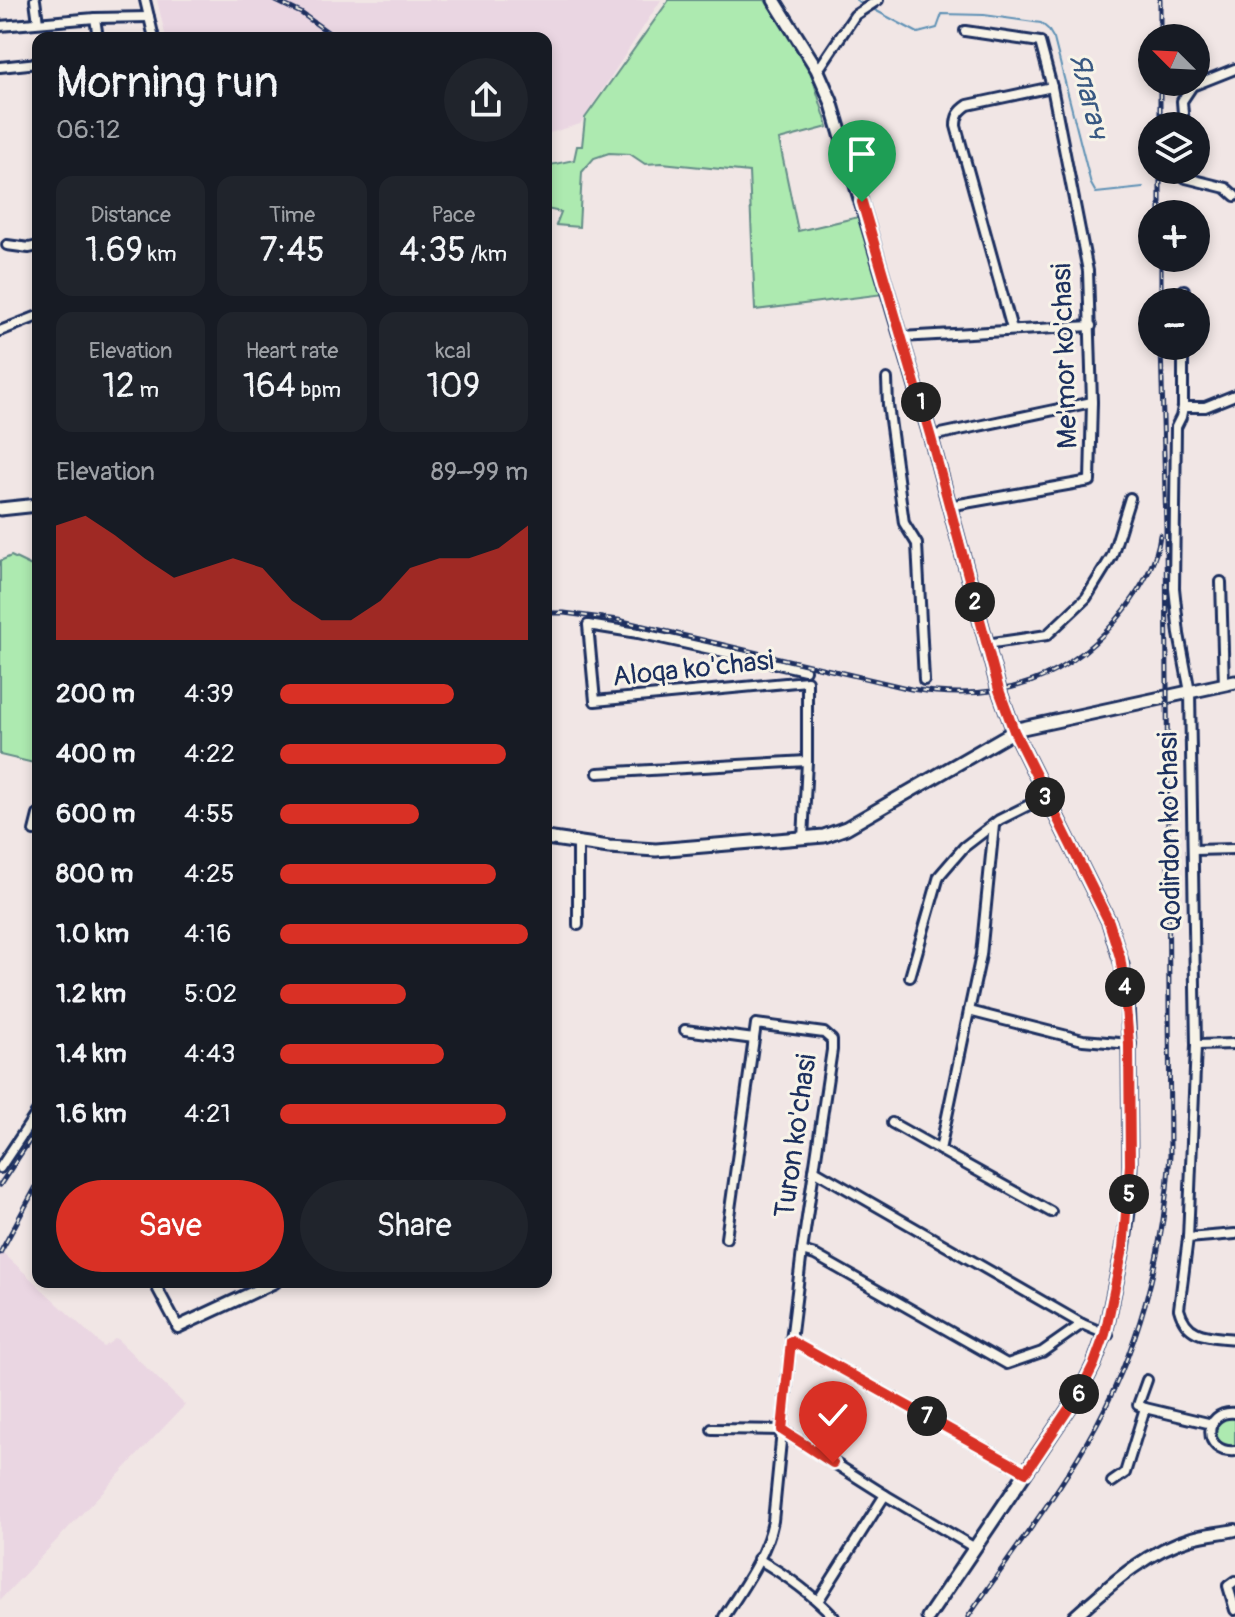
<!DOCTYPE html>
<html lang="en">
<head>
<meta charset="utf-8">
<style>
	body { margin:0; font-family:Pangolin,sans-serif; background:#20242c; color:#f1f3f6; height:100vh; display:flex; flex-direction:column; font-size:30px; white-space:nowrap }
	* { box-sizing:border-box; margin:0 }
	p { font-size:26px; color:#9ea1a6 }
	.icon { flex:none; width:44px; height:44px; fill:none; stroke:currentColor; stroke-width:2; stroke-linecap:round; stroke-linejoin:round }
	.map { position:relative; flex:1; overflow:hidden }
	.drawer { position:absolute; left:32px; top:32px; width:520px; height:1256px; display:flex; flex-direction:column; background:#171b24; border-radius:16px; box-shadow:0 4px 12px #0003 }
	.drawer>* { flex:none }
	.needle { width:52px; rotate:294deg }
	.fabs { position:absolute; left:1138px; top:24px; display:grid; gap:16px }
	.fabs a { display:grid; place-items:center; width:72px; height:72px; border-radius:50%; background:#171b24; box-shadow:0 4px 12px #0003; font-size:40px }
	.pin { position:absolute; display:grid; place-items:center; width:68px; height:68px; color:#fff; margin:-82px -34px; border-radius:50% 50% 50% 0; rotate:-45deg; box-shadow:0 0 8px #0007 }
	.pin .icon { rotate:45deg }
	.km { position:absolute; width:40px; height:40px; margin:-20px; border-radius:50%; background:#222; color:#fff; font-size:22px; line-height:40px; text-align:center }
	.round { display:grid; place-items:center; flex:none; width:84px; height:84px; border-radius:42px; background:#20242c }
	.headline { display:flex; align-items:center; justify-content:space-between; height:136px; padding:0 24px }
	h1 { font-size:44px; font-weight:600; line-height:60px }
	.figures { display:grid; grid-template-columns:repeat(3,1fr); gap:12px; height:136px; padding:8px 24px }
	.figures div { display:grid; align-content:center; border-radius:16px; background:#20242c; text-align:center }
	.figures b { font-size:34px; font-weight:600 }
	.figures small { font-size:22px; font-weight:400 }
	.figures p { font-size:22px }
	.chart { height:224px; padding:16px 24px }
	.chart p { display:flex; justify-content:space-between }
	.chart svg { width:100%; height:144px; margin-top:8px; fill:#d93025; opacity:.7 }
	.primary-button { display:flex; gap:16px; margin-top:auto; padding:16px 24px }
	.primary-button a { flex:1; height:92px; border-radius:48px; background:#d93025; color:#fff; font-size:32px; font-weight:600; line-height:92px; text-align:center }
	.primary-button a+a { background:#20242c; color:#f1f3f6 }
	ul { padding:0 24px; list-style:none; font-size:26px }
	li { display:grid; grid-template-columns:128px 96px 1fr; align-items:center; height:60px }
	li i { height:20px; border-radius:10px; background:#d93025 }
	.map>svg:first-child { display:block }
	.built { fill:#ead6e2 }
	.green { fill:#adeab0; stroke:#648c87; stroke-width:2 }
	.lines { fill:none; stroke-linecap:round; stroke-linejoin:round }
	.stream { stroke:#5f91b5; stroke-width:2 }
	.minor-casing { stroke:#1b2f5e; stroke-width:14 }
	.tertiary-casing { stroke:#1b2f5e; stroke-width:16 }
	.secondary-casing { stroke:#1b2f5e; stroke-width:17 }
	.minor { stroke:#f7f3e8; stroke-width:8 }
	.tertiary { stroke:#f7f3e8; stroke-width:10 }
	.secondary { stroke:#f7f3e8; stroke-width:11 }
	.rail-casing { stroke:#1b2f5e; stroke-width:5 }
	.rail { stroke:#f7f3e8; stroke-width:2; stroke-dasharray:6; stroke-linecap:butt }
	.route-casing { stroke:#fff; stroke-width:16 }
	.route { stroke:#d93025; stroke-width:10 }
	.labels { text-anchor:middle; dominant-baseline:central; stroke-width:6; stroke-linejoin:round; paint-order:stroke }
	.street-label { font-size:28px; fill:#1b2f5e; stroke:#f7f3e8 }
	.water-label { font-size:30px; font-style:italic; fill:#385882; stroke:#f7f3e8 }
</style>
</head>
<body>
<div class="map">
<svg width="1235" height="1617" viewBox="0 0 1235 1617">
	<rect width="100%" height="100%" fill="#f1e6e5"/>
	<filter id="ink" filterUnits="userSpaceOnUse"><feTurbulence type="fractalNoise" baseFrequency=".0125" numOctaves="2"/><feDisplacementMap in="SourceGraphic" scale="16" xChannelSelector="R" yChannelSelector="G"/><feConvolveMatrix kernelMatrix="1 2 1 2 8 2 1 2 1" color-interpolation-filters="sRGB"/></filter>
	<g filter="url(#ink)">
		<g class="built">
			<path d="M157,0H661L580,124L546,134V38H166Z"/>
			<path d="M0,1250L104,1347L116,1338L185,1405L0,1600Z"/>
		</g>
		<g class="green">
			<path d="M669,0H765L809,67L828,127L779,140L798,231L863,216L884,294L755,310L749,172L662,163L645,164L630,154L609,153L594,158L582,172L579,227L556,225L561,212L546,209V176L550,165L574,160L577,146H582L585,118Z"/>
			<path d="M11,556L38,569V764L0,755V561Z"/>
			<path d="M1233,1416L1235,1417V1446H1221L1214,1438L1213,1428L1223,1417Z"/>
		</g>
		<g class="lines">
			<g class="stream">
				<path d="M856,0L865,5"/>
				<path d="M871,8L918,33L937,28L942,14L984,15L1041,23L1048,29L1054,39L1091,184L1096,193L1143,188"/>
			</g>
			<g class="minor-casing">
				<g id="minor">
					<path d="M35,0L38,22"/>
					<path d="M145,0L154,38"/>
					<path d="M95,18L98,38"/>
					<path d="M0,26L95,18L149,17"/>
					<path d="M0,67L38,63"/>
					<path d="M817,69L820,67L855,15L878,0"/>
					<path d="M1184,126L1182,101L1192,86L1235,69"/>
					<path d="M1186,170V178L1226,188L1235,196"/>
					<path d="M7,245L29,248L38,246"/>
					<path d="M1184,302V290"/>
					<path d="M1012,329L956,126C956,116 959,111 968,105L1052,87"/>
					<path d="M0,331L38,316"/>
					<path d="M901,337L1091,326"/>
					<path d="M1183,346V407L1181,417L1176,427L1174,588L1179,634L1190,692L1196,1045L1188,1238L1179,1309C1187,1339 1210,1336 1235,1339"/>
					<path d="M887,379L888,405L904,523L917,544L924,680"/>
					<path d="M1183,407H1205L1235,395"/>
					<path d="M936,435L1092,402"/>
					<path d="M954,505L1090,481L1092,402L1088,271L1052,87L1040,42L965,31"/>
					<path d="M1221,582L1224,685"/>
					<path d="M993,643L1047,635L1086,598L1112,556L1130,498"/>
					<path d="M598,773L807,761"/>
					<path d="M34,831L38,815"/>
					<path d="M803,839L807,761V681L595,701L588,625L638,633L805,670"/>
					<path d="M578,843V925"/>
					<path d="M1193,850L1235,849"/>
					<path d="M910,977L939,876L964,847L999,820L1049,795"/>
					<path d="M969,1011L981,955L994,825"/>
					<path d="M685,1030L754,1039"/>
					<path d="M1196,1045L1235,1044"/>
					<path d="M892,1123L940,1150"/>
					<path d="M0,1168L38,1111"/>
					<path d="M814,1170L1082,1324L1108,1335"/>
					<path d="M1051,1212L940,1150L969,1011L1083,1040L1131,1044"/>
					<path d="M1188,1238L1235,1234"/>
					<path d="M802,1251L815,1255L1007,1364L1042,1352L1082,1324"/>
					<path d="M154,1282L178,1327"/>
					<path d="M791,1341L1026,1472"/>
					<path d="M1145,1408L1138,1405L1147,1380"/>
					<path d="M1235,1413C1202,1410 1202,1454 1235,1451"/>
					<path d="M712,1429L782,1430L885,1495L975,1548"/>
					<path d="M1112,1482L1125,1473L1145,1408L1212,1424"/>
					<path d="M758,1559C786,1575 812,1594 834,1617"/>
					<path d="M1235,1581L1228,1586L1235,1610"/>
					<path d="M818,1601L885,1495"/>
					<path d="M724,1617C743,1587 766,1556 773,1521L791,1341L802,1251L832,1050V1040L824,1033L756,1024L726,1238"/>
				</g>
			</g>
			<g class="tertiary-casing">
				<g id="tertiary">
					<path d="M178,1327L275,1282"/>
					<path d="M1074,1617C1109,1586 1146,1551 1192,1538C1206,1534 1221,1533 1235,1530"/>
				</g>
			</g>
			<g class="secondary-casing">
				<g id="secondary">
					<path d="M774,0L817,69L831,101L931,438L999,690L1014,731L1109,922L1122,965L1127,1002L1129,1044L1130,1165L1128,1212L1123,1249L1105,1334L1094,1364L1080,1392L928,1617"/>
					<path d="M0,509L38,505"/>
					<path d="M546,838L609,847L656,850L824,836L846,828L1018,729L1235,682"/>
				</g>
			</g>
			<use href="#minor" class="minor"/>
			<use href="#tertiary" class="tertiary"/>
			<use href="#secondary" class="secondary"/>
			<g class="rail-casing">
				<g id="rail">
					<path d="M274,0L301,13L336,38"/>
					<path d="M1160,0V38"/>
					<path d="M1160,82V126"/>
					<path d="M1160,170V214"/>
					<path d="M1161,258V302"/>
					<path d="M546,613H564L618,620L911,689C1002,703 1070,682 1127,607C1142,586 1157,562 1160,535"/>
					<path d="M0,1185L38,1128"/>
					<path d="M0,1253L38,1183"/>
					<path d="M968,1617C1008,1558 1053,1502 1088,1440C1139,1351 1163,1257 1170,1155L1166,528L1161,346"/>
				</g>
			</g>
			<use href="#rail" class="rail"/>
		</g>
	</g>
	<g class="lines" filter="url(#ink)">
		<g class="route-casing">
			<path id="route" d="M833,1463L782,1430L791,1341L1026,1472L1080,1392L1094,1364L1105,1334L1123,1249L1130,1165L1129,1044L1124,983L1120,957L1109,922L1014,731L999,690L931,438L862,202"/>
		</g>
		<use href="#route" class="route"/>
	</g>
	<g class="labels">
		<g class="street-label">
			<text transform="translate(1065 356) rotate(-92)">Me'mor ko'chasi</text>
			<text transform="translate(693 669) rotate(-6)">Aloqa ko'chasi</text>
			<text transform="translate(1170 832) rotate(-91)">Qodirdon ko'chasi</text>
			<text transform="translate(796 1136) rotate(-82)">Turon ko'chasi</text>
		</g>
		<g class="water-label">
			<text transform="translate(1089 96) rotate(76)">Ялагач</text>
		</g>
	</g>
</svg>
<div class="fabs">
<a><svg class="needle" viewBox="-14 -14 28 28"><path d="M0-13l5 13h-10z" fill="#e53935"/><path d="M0 13l5-13h-10z" fill="#9ea1a6"/></svg></a>
<a><svg class="icon" aria-label="layers" viewBox="0 0 24 24"><path d="M12 4l9 5-9 5-9-5zM3 14l9 5 9-5"/></svg></a>
<a>+</a>
<a>−</a>
</div>
<div class="pin" style="left:862px;top:202px;background:#1e9e55"><svg class="icon" aria-label="arrive" viewBox="0 0 24 24"><path d="M6 21V4h12l-3 4 3 4H6"/></svg></div>
<div class="pin" style="left:833px;top:1463px;background:#d93025"><svg class="icon" aria-label="check" viewBox="0 0 24 24"><path d="M5 12l5 5 9-10"/></svg></div>
<b class="km" style="left:921px;top:402px">1</b>
<b class="km" style="left:975px;top:602px">2</b>
<b class="km" style="left:1045px;top:797px">3</b>
<b class="km" style="left:1125px;top:987px">4</b>
<b class="km" style="left:1129px;top:1194px">5</b>
<b class="km" style="left:1079px;top:1394px">6</b>
<b class="km" style="left:927px;top:1416px">7</b>
<section class="drawer">
<div class="headline"><div><h1>Morning run</h1><p>06:12</p></div><a class="round"><svg class="icon" aria-label="share" viewBox="0 0 24 24"><path d="M12 15V3M7 8l5-5 5 5M5 13v7h14v-7"/></svg></a></div>
<div class="figures">
<div><p>Distance</p><b>1.69<small> km</small></b></div>
<div><p>Time</p><b>7:45</b></div>
<div><p>Pace</p><b>4:35<small> /km</small></b></div>
</div>
<div class="figures">
<div><p>Elevation</p><b>12<small> m</small></b></div>
<div><p>Heart rate</p><b>164<small> bpm</small></b></div>
<div><p>kcal</p><b>109</b></div>
</div>
<div class="chart"><p><span>Elevation</span>89–99 m</p>
<svg viewBox="0 0 160 44" preserveAspectRatio="none"><path d="M0 44V9L10 6L20 12L30 19L40 25L50 22L60 19L70 22L80 32L90 38L100 38L110 32L120 22L130 19L140 19L150 16L160 9V44z"/></svg>
</div>
<ul>
<li><b>200 m</b>4:39<i style="width:70%"></i></li>
<li><b>400 m</b>4:22<i style="width:91%"></i></li>
<li><b>600 m</b>4:55<i style="width:56%"></i></li>
<li><b>800 m</b>4:25<i style="width:87%"></i></li>
<li><b>1.0 km</b>4:16<i style="width:100%"></i></li>
<li><b>1.2 km</b>5:02<i style="width:51%"></i></li>
<li><b>1.4 km</b>4:43<i style="width:66%"></i></li>
<li><b>1.6 km</b>4:21<i style="width:91%"></i></li>
</ul>
<div class="primary-button"><a>Save</a><a>Share</a></div>
</section>
</div>
</body>
</html>
